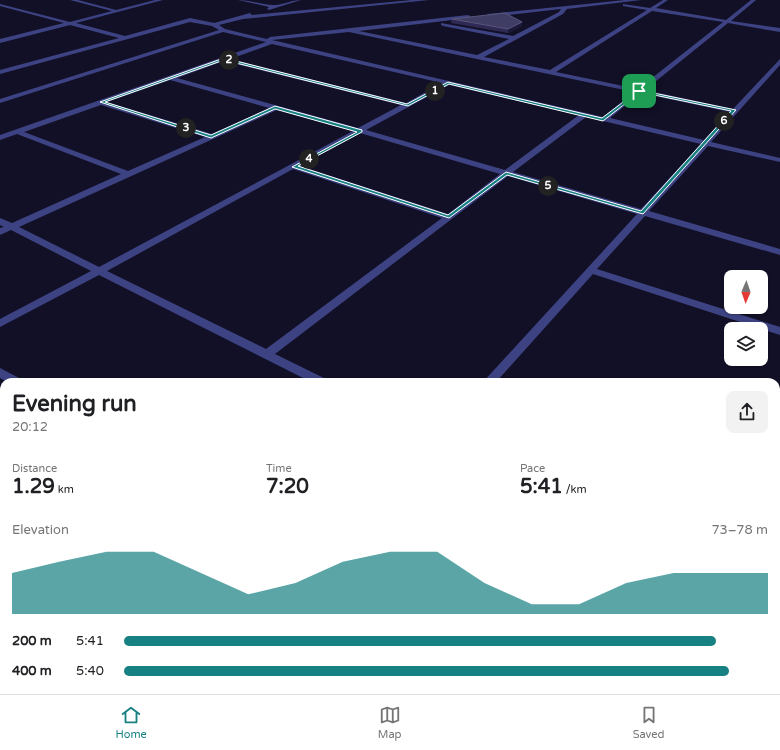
<!DOCTYPE html>
<html lang="en">
<head>
<meta charset="utf-8">
<style>
	body { margin:0; font-family:"Varela Round",sans-serif; background:#f2f2f2; color:#202124; height:100vh; display:flex; flex-direction:column; font-size:15px; white-space:nowrap }
	* { box-sizing:border-box; margin:0 }
	p { font-size:13px; color:#757577 }
	.icon { flex:none; width:22px; height:22px; fill:none; stroke:currentColor; stroke-width:2; stroke-linecap:round; stroke-linejoin:round }
	.map { position:relative; flex:1; overflow:hidden }
	.details { position:absolute; left:0px; top:378px; width:780px; height:316px; display:flex; flex-direction:column; background:#fff; border-radius:12px 12px 0 0; box-shadow:0 1px 3px #0004 }
	.details>* { flex:none }
	.needle { width:26px; rotate:182deg }
	.fabs { position:absolute; left:724px; top:270px; display:grid; gap:8px }
	.fabs a { display:grid; place-items:center; width:44px; height:44px; border-radius:8px; background:#fff; box-shadow:0 1px 3px #0004; font-size:20px }
	.pin { position:absolute; display:grid; place-items:center; width:34px; height:34px; color:#fff; margin:-17px; border-radius:8px; box-shadow:0 2px 6px #0006 }
	.km { position:absolute; width:20px; height:20px; margin:-10px; border-radius:50%; background:#222; color:#fff; font-size:11px; line-height:20px; text-align:center }
	.round { display:grid; place-items:center; flex:none; width:42px; height:42px; border-radius:8px; background:#f2f2f2 }
	.headline { display:flex; align-items:center; justify-content:space-between; height:68px; padding:0 12px }
	h1 { font-size:22px; font-weight:700; line-height:30px }
	.metrics { display:grid; grid-template-columns:repeat(3,1fr); gap:6px; height:68px; padding:4px 12px }
	.metrics div { display:grid; align-content:center }
	.metrics b { font-size:20px; font-weight:700 }
	.metrics small { font-size:11px; font-weight:400 }
	.metrics p { font-size:11px }
	.chart { height:112px; padding:8px 12px }
	.chart p { display:flex; justify-content:space-between }
	.chart svg { width:100%; height:72px; margin-top:4px; fill:#178082; opacity:.7 }
	ul { padding:0 12px; list-style:none; font-size:13px }
	li { display:grid; grid-template-columns:64px 48px 1fr; align-items:center; height:30px }
	li i { height:10px; border-radius:5px; background:#178082 }
	.tabs { display:flex; justify-content:space-around; align-items:center; height:56px; border-top:1px solid #e0e0e0; background:#fff; font-size:11px; color:#757577 }
	.tabs a { display:grid; justify-items:center; gap:2px }
	.tabs .current { color:#178082 }
	.map>svg:first-child { display:block }
	.lines { fill:none; stroke-linecap:round; stroke-linejoin:round }
	.street { fill:#3d4283; fill-rule:evenodd }
	.wall { fill:#2e2a53 }
	.shaded-wall { fill:#1b1839 }
	.building { fill:#403d65; stroke:#58557d }
	.route { fill:#178082; stroke:#fff; fill-rule:evenodd }
</style>
</head>
<body>
<div class="map">
<svg width="780" height="694" viewBox="0 0 780 694">
	<rect width="100%" height="100%" fill="#121026"/>
	<g class="lines">
		<g class="street">
			<path d="M70,0H78L116,10L155,0H163L76,23L125,36L190,18L214,23L250,13L252,15L412,0H429L243,19L219,25L225,29L267,39L270,37L468,15L470,16V18L359,31L477,55L509,39L443,26L441,25V23L513,36L559,12L561,9L490,17L487,15L488,14L625,0H641L567,9L563,14L484,57L550,70L647,10L623,6V4L650,8L663,0H668L656,8L726,20L751,0H756L731,21L780,28V32L728,23L645,90L733,109L780,59V65L711,142L780,158V162L708,146L649,211L780,249V255L645,216L597,269L780,327V335L593,274L496,382H483L637,214L508,176L275,354L326,379L327,382H311L99,275L0,327V319L91,271L11,230L0,235V228L4,227L0,225V218L12,223L121,174L17,134L0,140V135L266,42L223,32L0,103V99L219,30L212,26L190,22L0,74V70L119,38L70,25L0,43V39L64,23L0,6V4L70,22L112,11ZM652,11L723,22L638,89L556,72ZM349,32L634,92L603,117L272,40ZM272,44L442,83L406,103L230,59ZM224,61L401,105L358,128L177,78ZM170,80L269,108L212,134L107,102ZM449,85L579,115L505,170L366,130ZM641,93L730,112L704,140L610,118ZM101,105L205,137L128,171L24,132ZM277,110L353,131L99,267L19,227ZM586,117L701,144L641,209L513,172ZM360,133L500,174L448,214L300,166ZM293,169L442,218L266,349L107,271Z"/>
			<path d="M238,0C250,0 266,6 276,5C285,4 292,0 301,0L269,10L267,9L269,7Z"/>
			<path d="M0,368L21,379L22,382H7L0,378Z"/>
			<path d="M4,441V453L0,454V442Z"/>
			<path d="M776,604L780,605V622L776,621Z"/>
			<path d="M200,690H221L219,694H198Z"/>
			<path d="M529,690H549L547,694H527Z"/>
		</g>
	</g>
	<path class="wall" d="M452,19L522,22V26L508,33L451,23Z"/>
	<g class="shaded-wall">
		<path d="M522,22V26L508,33V29Z"/>
		<path d="M4,419V431L0,434V422Z"/>
	</g>
	<g class="building">
		<path d="M505,13L522,22L508,29L452,19Z"/>
		<path d="M0,389L4,391V419L0,422Z"/>
		<path d="M105,690H139L143,694H107Z"/>
	</g>
	<path class="route" d="M224,58L407,104L448,82L602,118L639,90L736,110L643,214L507,175L449,218L292,167L357,132L275,109L211,138L100,102ZM224,60L408,106L449,84L603,121L640,92L731,111L641,211L506,172L448,215L298,166L362,132V130L275,106L211,135L105,102Z"/>
</svg>
<div class="fabs">
<a><svg class="needle" viewBox="-14 -14 28 28"><path d="M0-13l5 13h-10z" fill="#e53935"/><path d="M0 13l5-13h-10z" fill="#757577"/></svg></a>
<a><svg class="icon" aria-label="layers" viewBox="0 0 24 24"><path d="M12 4l9 5-9 5-9-5zM3 14l9 5 9-5"/></svg></a>
</div>
<div class="pin" style="left:639px;top:91px;background:#1e9e55"><svg class="icon" aria-label="arrive" viewBox="0 0 24 24"><path d="M6 21V4h12l-3 4 3 4H6"/></svg></div>
<b class="km" style="left:435px;top:91px">1</b>
<b class="km" style="left:229px;top:60px">2</b>
<b class="km" style="left:186px;top:128px">3</b>
<b class="km" style="left:309px;top:159px">4</b>
<b class="km" style="left:548px;top:186px">5</b>
<b class="km" style="left:724px;top:121px">6</b>
<section class="details">
<div class="headline"><div><h1>Evening run</h1><p>20:12</p></div><a class="round"><svg class="icon" aria-label="share" viewBox="0 0 24 24"><path d="M12 15V3M7 8l5-5 5 5M5 13v7h14v-7"/></svg></a></div>
<div class="metrics">
<div><p>Distance</p><b>1.29<small> km</small></b></div>
<div><p>Time</p><b>7:20</b></div>
<div><p>Pace</p><b>5:41<small> /km</small></b></div>
</div>
<div class="chart"><p><span>Elevation</span>73–78 m</p>
<svg viewBox="0 0 160 44" preserveAspectRatio="none"><path d="M0 44V19L10 12L20 6L30 6L40 19L50 32L60 25L70 12L80 6L90 6L100 25L110 38L120 38L130 25L140 19L150 19L160 19V44z"/></svg>
</div>
<ul>
<li><b>200 m</b>5:41<i style="width:92%"></i></li>
<li><b>400 m</b>5:40<i style="width:94%"></i></li>
</ul>
</section>
</div>
<nav class="tabs">
<a class="current"><svg class="icon" aria-label="home" viewBox="0 0 24 24"><path d="M3 11l9-7 9 7M6 9v11h12V9"/></svg>Home</a>
<a><svg class="icon" aria-label="map" viewBox="0 0 24 24"><path d="M3 6l6-2 6 2 6-2v14l-6 2-6-2-6 2zM9 4v14M15 6v14"/></svg>Map</a>
<a><svg class="icon" aria-label="saved" viewBox="0 0 24 24"><path d="M7 4h10v16l-5-4-5 4z"/></svg>Saved</a>
</nav>
</body>
</html>
